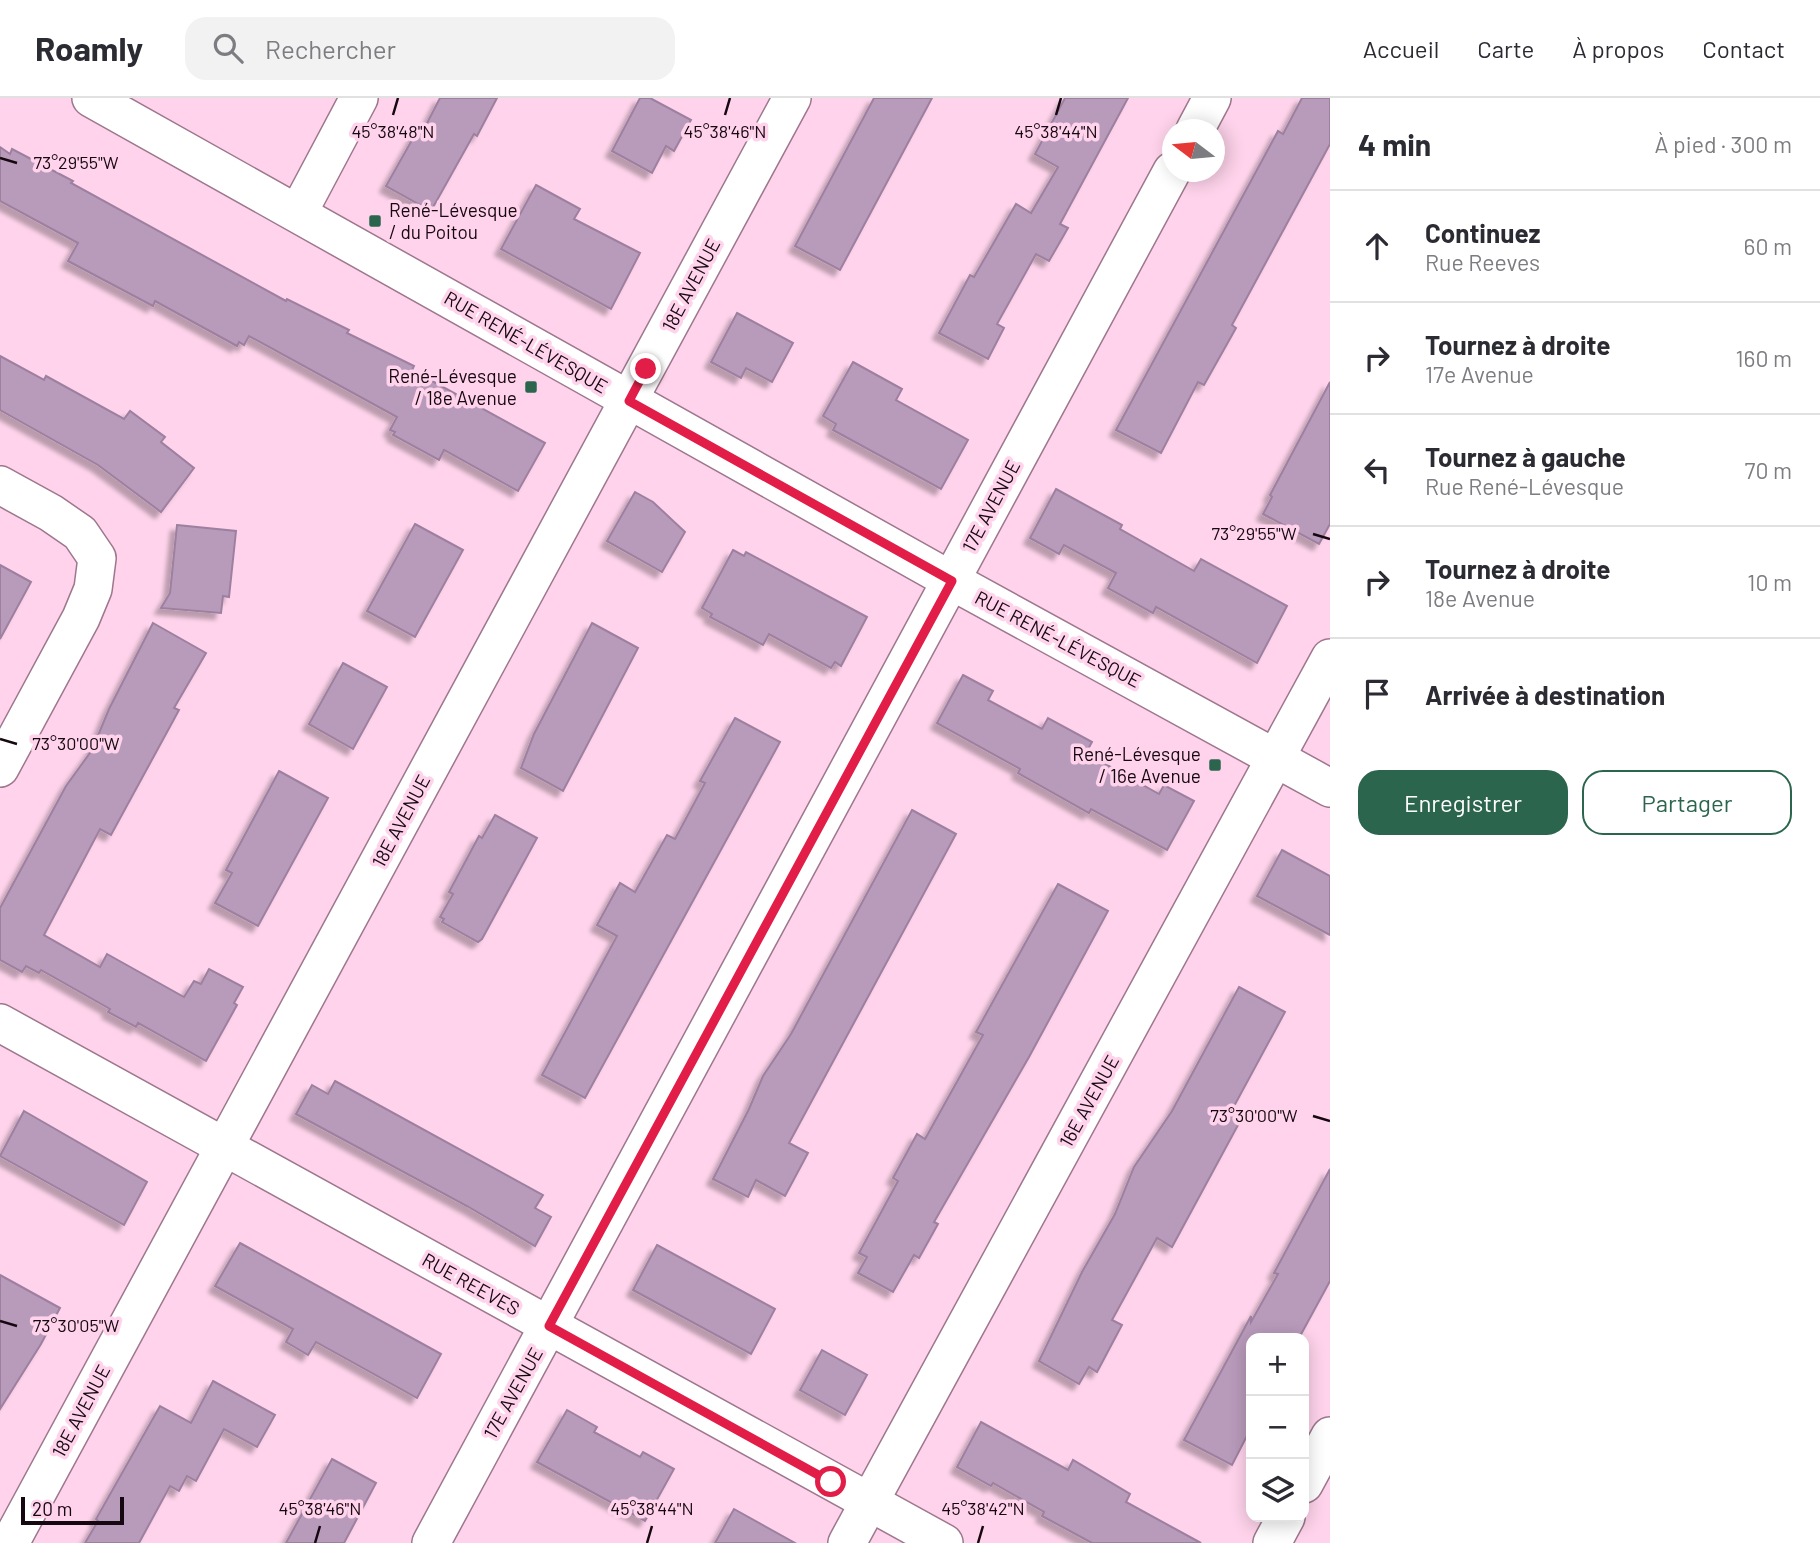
<!DOCTYPE html>
<html lang="fr">
<meta charset="utf-8">
<style>
body{margin:0;font-family:Barlow,sans-serif;background:#f2f2f3;color:#2b2b33}
.controls{position:absolute;right:21px;bottom:21px;display:grid;overflow:hidden;border-radius:14px;box-shadow:0 4px 18px #0003}
.controls button{width:63px;height:63px;display:grid;place-items:center;padding:0;border:0;border-bottom:2px solid #e1e1e2;background:#fff;color:#2b2b33;font:35px sans-serif}
.compass{position:absolute;left:1162px;top:21px;width:63px;height:63px;border-radius:50%;background:#fff;box-shadow:0 4px 18px #0003;rotate:286deg}
.scale{position:absolute;left:21px;bottom:18px;width:103px;box-sizing:border-box;padding-left:7px;border:4px solid #160810;border-top:0;font-size:19px;line-height:24px;white-space:nowrap;color:#160810;-webkit-text-stroke:5px #fed3eb;paint-order:stroke}
.stop{position:absolute;width:21px;height:21px;margin:-16px;border:5px solid #e11d48;border-radius:50%;background:#fff}
.stop.end{background:#e11d48;border-color:#fff;box-shadow:0 2px 7px #0008}
.list{margin:0;padding:0;list-style:none}
h2{display:flex;justify-content:space-between;align-items:center;height:91px;margin:0;padding:0 28px;font-size:30px}
h2 small{font-size:23px;font-weight:400;color:#7c7c81}
.list li{display:grid;grid-template-columns:46px 1fr auto;gap:21px;align-items:center;box-sizing:border-box;height:112px;padding:0 28px;border-top:2px solid #e1e1e2}
.list b{display:block;font-size:26px;white-space:nowrap}
.list p{margin:0;font-size:23px;white-space:nowrap;color:#7c7c81}
.list em{font-size:23px;font-style:normal;color:#7c7c81}
.actions{display:flex;gap:14px;padding:21px 28px}
.actions a{flex:1;padding:16px 0;border:2px solid #2c654d;border-radius:21px;text-align:center;font-size:24px;color:#2c654d}
.actions .main{background:#2c654d;color:#fff}
.icon{flex:none;width:38px;height:38px;fill:none;stroke:currentColor;stroke-width:2;stroke-linecap:round;stroke-linejoin:round}
.map{position:relative;flex:none;width:1330px;height:1445px;overflow:hidden}
header{display:flex;align-items:center;gap:42px;box-sizing:border-box;height:98px;padding:0 35px;background:#fff;border-bottom:2px solid #e1e1e2}
header strong{font-size:33px}
nav{display:flex;gap:38px;margin-inline-start:auto;font-size:24px}
.search{width:490px;height:63px;background:#f2f2f3;display:flex;align-items:center;gap:18px;box-sizing:border-box;padding:0 24px;border-radius:21px;color:#7c7c81;font-size:26px}
main{display:flex}
aside{flex:1;background:#fff}
.map>svg:first-child{display:block}
</style>
<header>
<strong>Roamly</strong>
<div class="search"><svg class="icon" aria-label="search" viewBox="0 0 24 24"><circle cx="10" cy="10" r="6"/><path d="M15 15l6 6"/></svg>Rechercher</div>
<nav><a>Accueil</a><a>Carte</a><a>À propos</a><a>Contact</a></nav>
</header>
<main>
<div class="map">
<svg width="1330" height="1445" viewBox="0 0 1330 1445">
<defs>
<filter id="shadow"><feDropShadow dx="-6" dy="6" stdDeviation="2" flood-color="#0004"/></filter>
</defs>
<rect width="100%" height="100%" fill="#fed3eb"/>
<g fill="#b89aba" stroke="#9d809f" stroke-width="2" filter="url(#shadow)">
<path d="M440 0H497L477 38 474 36 431 113 386 88 421 26 425 29Z"/>
<path d="M640 0H650L691 22 674 53 666 48 652 75 612 53Z"/>
<path d="M874 0H932L840 172 795 148Z"/>
<path d="M1065 0H1128L1060 126 1068 130 1049 163 1036 156 997 226 1004 230 988 261 939 235 970 177 974 179 1016 106 1031 115 1058 69 1035 56Z"/>
<path d="M1302 0H1330V46L1232 227 1236 230 1204 287 1198 284 1161 355 1116 332 1278 33 1283 36Z"/>
<path d="M0 49 10 56 12 51 73 83 71 85 286 203 287 201 349 232 347 235 414 268 412 272 545 345 518 393 444 352 439 362 393 337 395 334 390 332 397 319 249 238 244 247 239 244 237 248 155 203 153 208 68 163 78 145 0 103Z"/>
<path d="M536 87 580 111 574 121 640 155 611 211 501 151Z"/>
<path d="M737 215 793 245 772 284 746 270 741 280 711 264Z"/>
<path d="M0 258 44 282 46 278 124 321 130 313 165 339 161 344 194 370 161 414 98 367 0 312Z"/>
<path d="M853 264 902 291 896 302 968 342 941 391 833 332 836 326 823 318Z"/>
<path d="M1330 284V426L1319 446 1263 416 1272 399 1270 397Z"/>
<path d="M1056 391 1122 427 1120 431 1194 473 1201 461 1287 508 1257 565 1156 509 1153 515 1108 490 1116 475 1064 447 1059 456 1030 440Z"/>
<path d="M635 394 653 404 685 434 662 474 607 443Z"/>
<path d="M415 426 463 452 415 539 367 513Z"/>
<path d="M177 427 236 433 229 499 223 498 221 515 161 510 170 495Z"/>
<path d="M733 452 744 458 746 454 867 519 841 568 835 564 831 570 769 536 763 547 710 519 712 516 702 510Z"/>
<path d="M0 467 31 484 0 541Z"/>
<path d="M153 525 206 555 174 610 179 612 111 737 100 731 44 837 100 869 107 856 184 899 194 883 201 886 209 871 243 889 234 905 237 907 206 963 138 925 136 929 108 914 110 911 41 872 39 875 26 868 22 874 0 862V810L66 688 92 652 109 611Z"/>
<path d="M592 525 638 550 563 693 521 670 534 636Z"/>
<path d="M343 565 387 589 353 651 309 626Z"/>
<path d="M963 577 993 593 988 602 1042 631 1048 620 1092 644 1086 655 1159 696 1164 687 1194 703 1167 752 1091 711 1089 715 1018 675 1020 671 937 625Z"/>
<path d="M735 620 780 644 585 1000 542 977 617 838 597 827 620 785 635 794 667 737 675 741 705 685 700 683Z"/>
<path d="M279 673 328 700 258 828 215 805 232 775 226 772Z"/>
<path d="M912 712 956 736 789 1045 808 1055 785 1098 756 1082 748 1099 713 1081 749 1011 763 978 791 936Z"/>
<path d="M495 717 537 740 482 841 478 844 442 824 444 821 440 819 453 796 449 794 479 738 482 740Z"/>
<path d="M1282 752 1330 778V837L1257 798Z"/>
<path d="M1058 786 1108 813 1029 959 934 1124 938 1126 919 1160 914 1157 893 1194 858 1175 867 1159 859 1155 898 1083 893 1080 917 1036 925 1041 983 937 976 934Z"/>
<path d="M1239 889 1285 914 1233 1010 1244 1016 1172 1149 1157 1140 1112 1222 1122 1227 1097 1274 1089 1269 1079 1286 1039 1263 1082 1174 1115 1116 1134 1069 1172 1013Z"/>
<path d="M335 983 543 1097 535 1110 551 1119 535 1148 467 1108 296 1016 312 987 328 996Z"/>
<path d="M24 1013 147 1084 124 1127 0 1058Z"/>
<path d="M1330 1071V1183L1299 1240H1251V1330L1232 1367 1184 1342 1251 1218V1224L1278 1176 1274 1175Z"/>
<path d="M240 1145 441 1256 417 1300 316 1244 308 1257 286 1244 293 1231 215 1188Z"/>
<path d="M657 1147 775 1211 751 1256 633 1192Z"/>
<path d="M0 1177 60 1210 41 1246 0 1311Z"/>
<path d="M822 1252 867 1277 845 1317 800 1292Z"/>
<path d="M213 1283 275 1317 257 1349 224 1331 196 1383 187 1378 179 1393 170 1388 139 1445H85L98 1423 96 1421 160 1308 191 1325Z"/>
<path d="M567 1312 597 1329 594 1334 640 1359 643 1354 674 1371 645 1423 537 1364Z"/>
<path d="M981 1324 1068 1372 1073 1362 1130 1396 1126 1404 1201 1445H1092L1042 1418 1044 1414 993 1385 991 1388 957 1369Z"/>
<path d="M332 1361 376 1385 344 1445H286Z"/>
<path d="M734 1411 795 1445H715Z"/>
</g>
<g fill="none" stroke-linecap="round" stroke-linejoin="round">
<g stroke="#9d778d" stroke-width="40">
<g id="street">
<path d="M91 0 952 483 1330 690"/>
<path d="M1195 32 1212 0"/>
<path d="M298 115 359 0"/>
<path d="M0 387 51 415 80 435 97 460 93 491 81 520 0 670"/>
<path d="M0 925 944 1445"/>
<path d="M1304 1386 1330 1338"/>
<path d="M10 1445 792 0"/>
<path d="M431 1445 1172 73"/>
<path d="M847 1445 1330 560"/>
<path d="M1272 1445 1286 1419"/>
</g>
</g>
<use href="#street" stroke="#fff" stroke-width="37"/>
</g>
<g fill="none" stroke-linecap="round" stroke-linejoin="round">
<path stroke="#e11d48" stroke-width="9" d="M646 271 629 303 952 483 549 1228 831 1384"/>
</g>
<path fill="none" stroke="#160810" stroke-width="2.5" d="M393 17 398 0M725 17 730 0M1056 17 1061 0M0 60 17 65M1313 436 1330 441M0 641 17 646M1313 1018 1330 1023M0 1223 17 1228M315 1445 320 1428M647 1445 652 1428M978 1445 983 1428"/>
<g fill="#2c654d" stroke="#fed3eb" stroke-width="2.5">
<rect x="368" y="116" width="14" height="14" rx="3.5"/>
<rect x="524" y="282" width="14" height="14" rx="3.5"/>
<rect x="1208" y="660" width="14" height="14" rx="3.5"/>
</g>
<g text-anchor="middle" stroke-width="7" stroke-linejoin="round" paint-order="stroke">
<g font-size="19" fill="#160810" stroke="#fed3eb" text-anchor="end">
<text x="389" y="119" text-anchor="start">René-Lévesque<tspan x="389" dy="22">/ du Poitou</tspan></text>
<text x="517" y="285">René-Lévesque<tspan x="517" dy="22">/ 18e Avenue</tspan></text>
<text x="1201" y="663">René-Lévesque<tspan x="1201" dy="22">/ 16e Avenue</tspan></text>
</g>
<g font-size="19" fill="#160810" stroke="#fed3eb">
<text transform="translate(691 187) rotate(-62)" y="7">18E AVENUE</text>
<text transform="translate(526 244) rotate(30)" y="7">RUE RENÉ-LÉVESQUE</text>
<text transform="translate(991 408) rotate(-62)" y="7">17E AVENUE</text>
<text transform="translate(1058 541) rotate(28)" y="7">RUE RENÉ-LÉVESQUE</text>
<text transform="translate(401 723) rotate(-62)" y="7">18E AVENUE</text>
<text transform="translate(1089 1003) rotate(-61)" y="7">16E AVENUE</text>
<text transform="translate(471 1186) rotate(29)" y="7">RUE REEVES</text>
<text transform="translate(513 1295) rotate(-61)" y="7">17E AVENUE</text>
<text transform="translate(81 1313) rotate(-62)" y="7">18E AVENUE</text>
</g>
</g>
<g font-size="18" text-anchor="middle" fill="#160810" stroke="#fed3eb" stroke-width="7" stroke-linejoin="round" paint-order="stroke">
<text x="393" y="40">45°38'48"N</text>
<text x="725" y="40">45°38'46"N</text>
<text x="1056" y="40">45°38'44"N</text>
<text x="76" y="71">73°29'55"W</text>
<text x="1254" y="442">73°29'55"W</text>
<text x="76" y="652">73°30'00"W</text>
<text x="1254" y="1024">73°30'00"W</text>
<text x="76" y="1234">73°30'05"W</text>
<text x="320" y="1417">45°38'46"N</text>
<text x="652" y="1417">45°38'44"N</text>
<text x="983" y="1417">45°38'42"N</text>
</g>
</svg>
<div class="controls">
<button>+</button>
<button>−</button>
<button><svg class="icon" aria-label="layers" viewBox="0 0 24 24"><path d="M12 4l9 5-9 5-9-5zM3 14l9 5 9-5"/></svg></button>
</div>
<svg class="compass" viewBox="-18 -18 36 36"><path d="M0-13l5 13h-10z" fill="#e53935"/><path d="M0 13l5-13h-10z" fill="#7c7c81"/></svg>
<div class="scale">20 m</div>
<div class="stop" style="left:831px;top:1384px"></div>
<div class="stop end" style="left:646px;top:271px"></div>
</div>
<aside>
<h2>4 min<small>À pied · 300 m</small></h2>
<ul class="list">
<li><svg class="icon" aria-label="ahead" viewBox="0 0 24 24"><path d="M12 20V5M6 11l6-6 6 6"/></svg><div><b>Continuez</b><p>Rue Reeves</p></div><em>60 m</em></li>
<li><svg class="icon" aria-label="right" viewBox="0 0 24 24"><path d="M7 20v-9h11M14 6l5 5-5 5"/></svg><div><b>Tournez à droite</b><p>17e Avenue</p></div><em>160 m</em></li>
<li><svg class="icon" aria-label="left" viewBox="0 0 24 24"><path d="M17 20v-9H6M10 6l-5 5 5 5"/></svg><div><b>Tournez à gauche</b><p>Rue René-Lévesque</p></div><em>70 m</em></li>
<li><svg class="icon" aria-label="right" viewBox="0 0 24 24"><path d="M7 20v-9h11M14 6l5 5-5 5"/></svg><div><b>Tournez à droite</b><p>18e Avenue</p></div><em>10 m</em></li>
<li><svg class="icon" aria-label="arrive" viewBox="0 0 24 24"><path d="M6 21V4h12l-3 4 3 4H6"/></svg><div><b>Arrivée à destination</b></div></li>
</ul>
<div class="actions"><a class="main">Enregistrer</a><a>Partager</a></div>
</aside>
</main>
